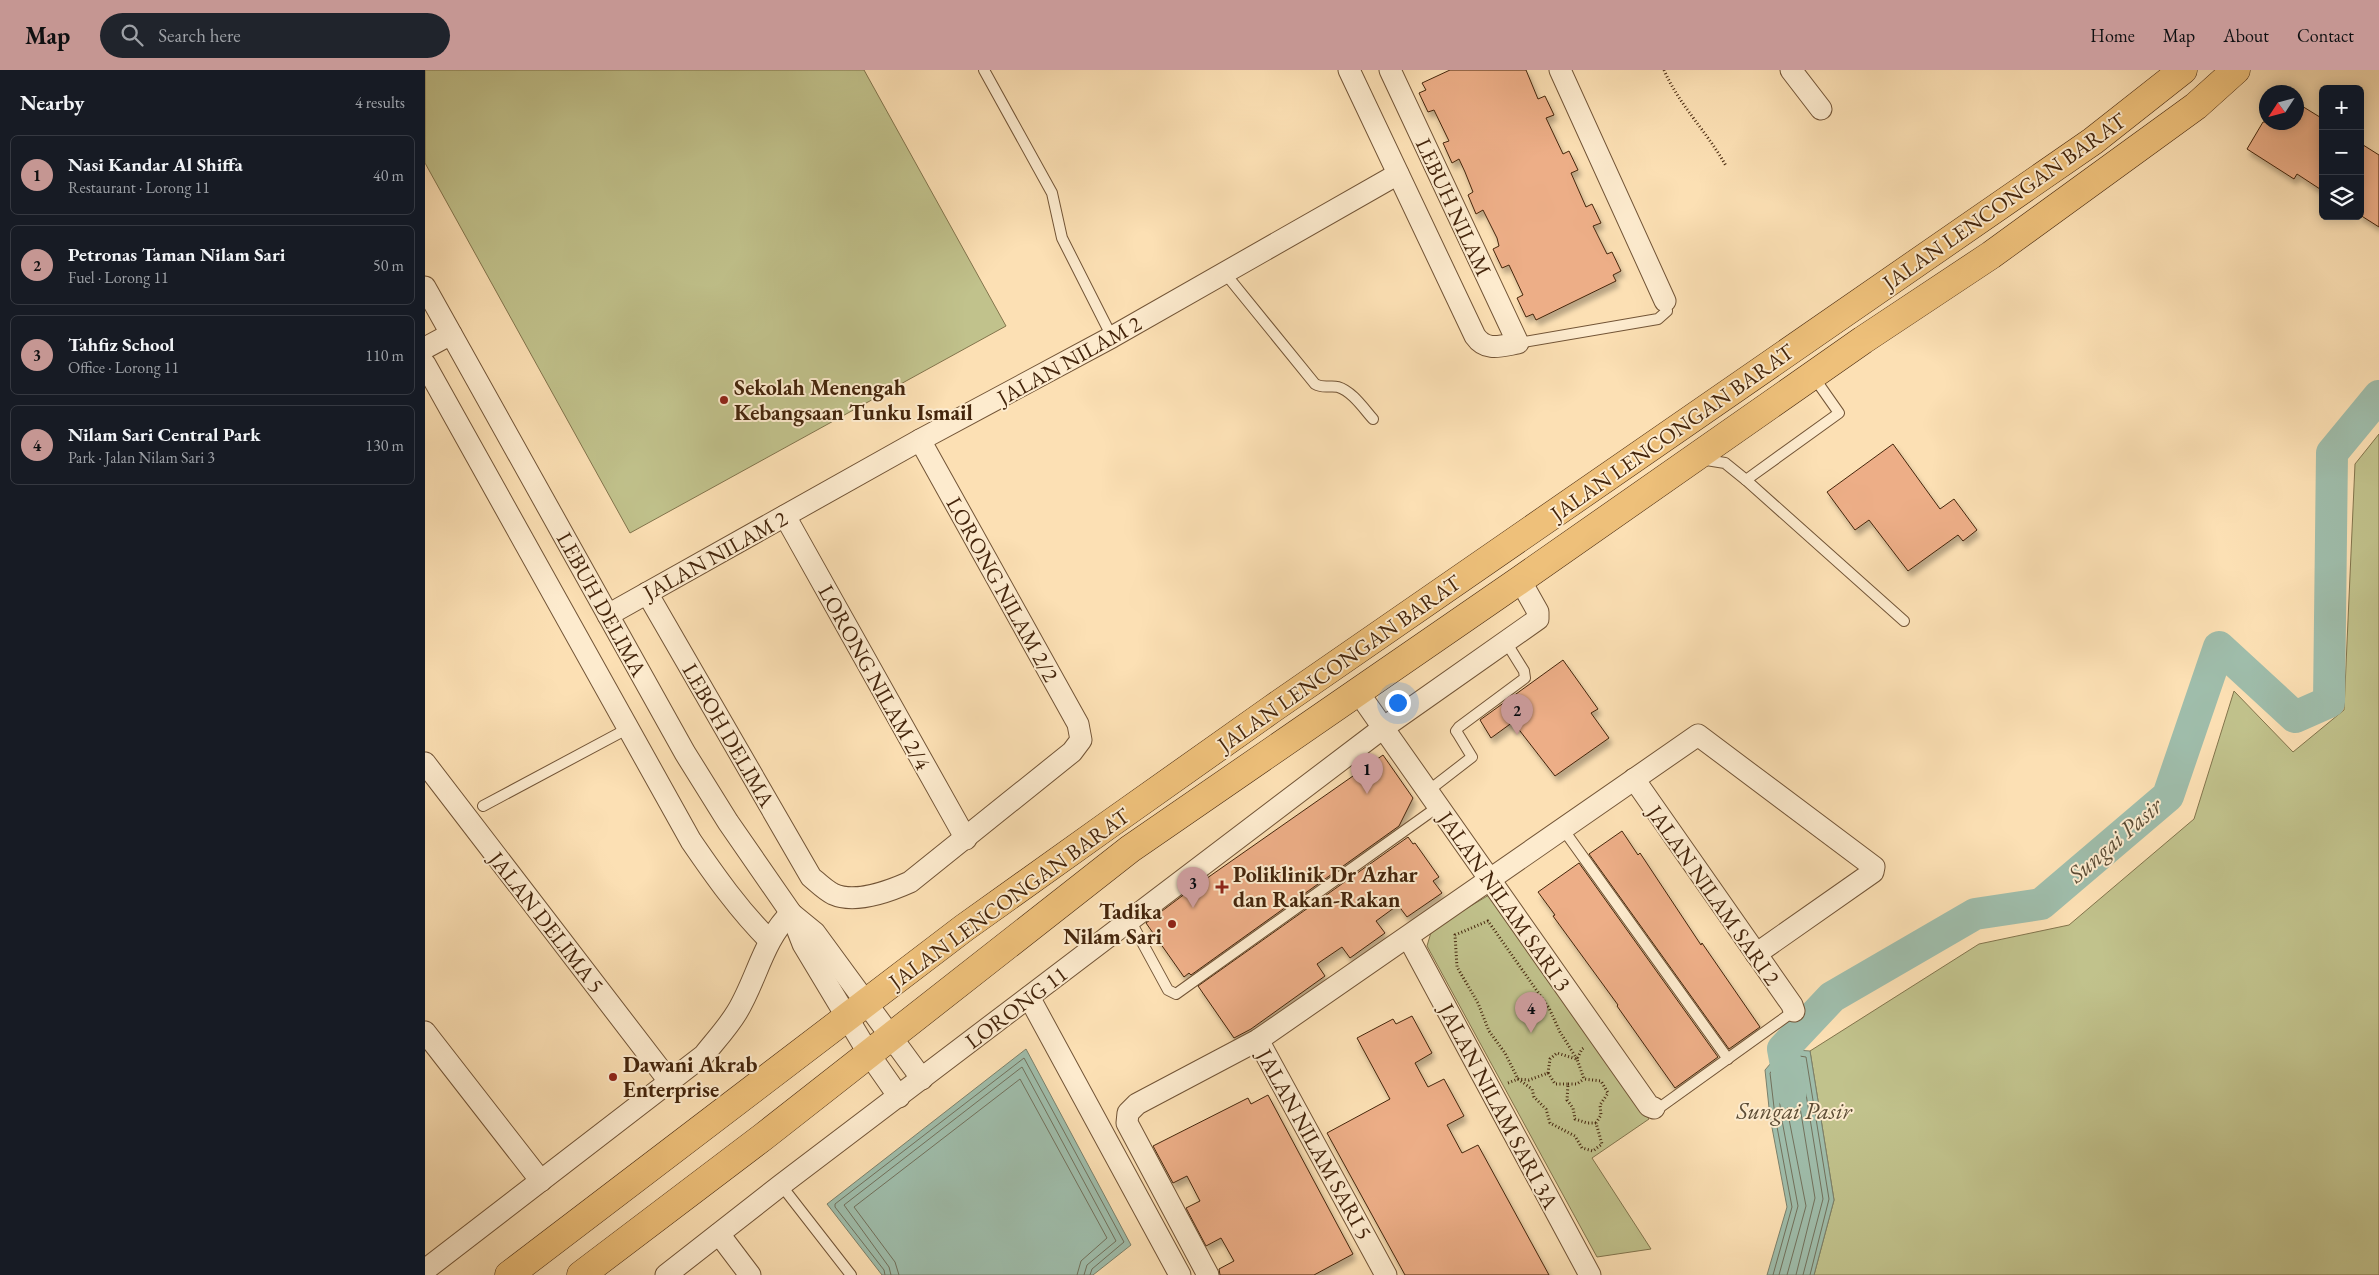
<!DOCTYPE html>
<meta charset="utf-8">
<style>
body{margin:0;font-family:"EB Garamond",serif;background:#20242c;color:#f1f3f6}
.controls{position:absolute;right:15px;top:15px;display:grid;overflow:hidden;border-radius:8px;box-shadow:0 2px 12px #0003}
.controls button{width:45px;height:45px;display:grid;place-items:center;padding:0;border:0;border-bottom:1px solid #363941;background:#171b24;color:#f1f3f6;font:25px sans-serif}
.compass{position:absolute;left:1834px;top:15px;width:45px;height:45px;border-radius:50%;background:#171b24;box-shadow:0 2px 12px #0003;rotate:234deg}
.you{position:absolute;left:972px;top:632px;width:18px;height:18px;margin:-12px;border:4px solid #fff;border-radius:50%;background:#1a73e8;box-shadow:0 0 0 8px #1a73e833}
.badge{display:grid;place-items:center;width:32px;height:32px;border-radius:50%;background:#c59692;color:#111;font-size:16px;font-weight:700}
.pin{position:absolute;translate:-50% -41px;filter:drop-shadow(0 1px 2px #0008)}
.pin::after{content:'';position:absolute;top:26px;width:18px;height:15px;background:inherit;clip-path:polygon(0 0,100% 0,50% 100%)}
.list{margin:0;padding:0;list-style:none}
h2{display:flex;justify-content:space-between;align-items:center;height:65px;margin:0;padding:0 20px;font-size:21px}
h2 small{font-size:16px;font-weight:400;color:#9ea1a6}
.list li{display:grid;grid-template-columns:32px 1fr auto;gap:15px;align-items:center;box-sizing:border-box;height:80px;margin:0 10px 10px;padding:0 10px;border:1px solid #363941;border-radius:8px}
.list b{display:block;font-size:19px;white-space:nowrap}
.list p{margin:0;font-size:16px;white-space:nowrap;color:#9ea1a6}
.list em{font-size:16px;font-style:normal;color:#9ea1a6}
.icon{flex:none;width:28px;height:28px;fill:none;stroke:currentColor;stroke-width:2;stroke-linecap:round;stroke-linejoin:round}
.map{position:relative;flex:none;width:1954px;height:1205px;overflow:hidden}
header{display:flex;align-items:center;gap:30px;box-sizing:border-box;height:70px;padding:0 25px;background:#c59692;color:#111}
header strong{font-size:24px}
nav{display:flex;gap:28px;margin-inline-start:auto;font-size:18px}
.search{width:350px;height:45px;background:#20242c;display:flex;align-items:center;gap:12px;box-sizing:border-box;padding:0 18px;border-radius:28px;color:#9ea1a6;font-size:19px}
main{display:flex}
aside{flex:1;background:#171b24}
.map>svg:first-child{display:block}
</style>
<header>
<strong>Map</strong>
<div class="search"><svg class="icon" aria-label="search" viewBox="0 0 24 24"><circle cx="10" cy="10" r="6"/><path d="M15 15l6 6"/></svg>Search here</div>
<nav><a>Home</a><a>Map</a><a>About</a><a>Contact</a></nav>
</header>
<main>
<aside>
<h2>Nearby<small>4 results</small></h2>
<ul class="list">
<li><span class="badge">1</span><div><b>Nasi Kandar Al Shiffa</b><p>Restaurant · Lorong 11</p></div><em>40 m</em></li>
<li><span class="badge">2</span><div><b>Petronas Taman Nilam Sari</b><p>Fuel · Lorong 11</p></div><em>50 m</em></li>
<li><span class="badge">3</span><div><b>Tahfiz School</b><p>Office · Lorong 11</p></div><em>110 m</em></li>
<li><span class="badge">4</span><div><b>Nilam Sari Central Park</b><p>Park · Jalan Nilam Sari 3</p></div><em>130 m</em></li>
</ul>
</aside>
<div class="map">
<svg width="1954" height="1205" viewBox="0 0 1954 1205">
<defs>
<filter id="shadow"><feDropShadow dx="3" dy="5.5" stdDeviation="2.5" flood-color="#0004"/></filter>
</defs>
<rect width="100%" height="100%" fill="#fce0b4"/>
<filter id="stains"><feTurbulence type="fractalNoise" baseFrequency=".004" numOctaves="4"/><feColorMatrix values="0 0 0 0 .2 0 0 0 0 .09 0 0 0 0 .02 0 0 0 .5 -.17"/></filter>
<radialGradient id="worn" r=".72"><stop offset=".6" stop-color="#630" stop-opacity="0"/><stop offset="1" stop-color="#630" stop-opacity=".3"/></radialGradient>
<g fill="#c1c28c" stroke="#82744c">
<path d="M0 0H439L581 256 205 463 0 93Z"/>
<path d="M1954 364V1205H1389L1409 1130 1385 981 1554 874 1644 855 1769 749 1809 621 1868 682 1919 640 1930 394Z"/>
<path d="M1064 825 1224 1049 1167 1088 1226 1179 1172 1187 1002 876 1007 859Z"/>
</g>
<g fill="#9fbdab" stroke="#7b806b">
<path d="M601 979 706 1175 668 1205H457L402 1134Z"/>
<path d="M1358 979 1385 981 1409 1130 1389 1205H1342L1362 1137 1345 1047 1340 1000Z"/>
</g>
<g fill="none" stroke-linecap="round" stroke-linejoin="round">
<g stroke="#72715c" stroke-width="1">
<path d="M460 1205 459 1200 410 1137V1134L599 988 699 1172 667 1199 665 1205"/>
<path d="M466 1205 464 1197 419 1135 597 997 691 1171 662 1195 659 1205"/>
<path d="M474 1205 470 1192 429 1137 595 1009 682 1168 656 1191 652 1205"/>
<path d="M1348 1205 1367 1137 1350 1046 1345 1003 1361 984 1381 987 1404 1129 1385 1205"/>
<path d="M1354 1205 1373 1136 1356 1045 1352 1005 1364 991 1376 993 1398 1129 1378 1205"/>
<path d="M1362 1205 1381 1136 1363 1044 1360 1007 1367 999 1369 1001 1390 1128 1371 1205"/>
</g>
<path stroke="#9fbdab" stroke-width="32" d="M1366 1022 1358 979 1407 927 1550 844 1616 834 1743 726 1794 577 1870 647 1904 632 1907 383 1954 326"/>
</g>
<g fill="#edae87" stroke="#44250c" filter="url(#shadow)">
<path d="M1025 0H1101L1113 29 1120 26 1129 45 1121 48 1138 84 1144 81 1153 100 1146 103 1161 137 1167 134 1176 153 1168 156 1182 184 1187 182 1196 201 1188 205 1191 211 1111 250 1108 244 1101 247 1092 228 1098 225 1084 195 1077 198 1068 179 1074 176 1072 168 1058 140 1051 144 1043 125 1048 122 1040 102 1034 89 1027 93 1018 73 1024 71 1009 40 1003 42 994 23 1001 20 997 13Z"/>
<path d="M1872 33 1898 49V121L1872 104 1869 109 1822 79 1838 52H1872Z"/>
<path d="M1935 73 1954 85V157L1935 145Z"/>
<path d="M1468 374 1515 439 1529 429 1552 460 1538 471 1533 465 1483 501 1444 450 1430 460 1402 422Z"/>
<path d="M1138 590 1173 639 1166 643 1184 668 1130 706 1088 652 1066 668 1055 650Z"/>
<path d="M958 685 988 728 974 756 766 905 764 903 759 907 721 853 765 820Z"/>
<path d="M1197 761 1213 785 1215 783 1276 875 1277 873 1335 957 1304 979 1164 784Z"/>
<path d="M983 767 988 774 990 773 1014 807 1008 811 1017 823 982 847 973 835 951 851 960 863 925 888 917 877 892 894 900 906 826 959 809 968 773 916Z"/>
<path d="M1154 793 1293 987 1250 1018 1192 936 1193 935 1128 846 1130 845 1113 822Z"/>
<path d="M987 946 1007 983 990 993 1003 1017 1019 1009 1039 1046 1022 1055 1037 1083 1053 1075 1124 1205H980L902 1063 965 1029 932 968 968 949 971 954Z"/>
<path d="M843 1025 928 1184 889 1205H795L794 1199 809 1191 796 1168 781 1176 761 1138 775 1131 762 1106 748 1113 728 1076 823 1028 826 1034Z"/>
</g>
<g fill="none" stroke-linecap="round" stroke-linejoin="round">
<g stroke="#725436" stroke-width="12">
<g id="lane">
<path d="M559 0 627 123 637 168 687 267"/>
<path d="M799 202 890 314C898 319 905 315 913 317 927 321 939 339 948 349"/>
<path d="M1093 273 1233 249 1242 241 1240 231"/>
<path d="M1275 389 1300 393 1321 410 1414 343 1388 306"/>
<path d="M1321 410 1479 551"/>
<path d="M1003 721 1047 687 1033 664 1031 661 1034 657 1100 608 1099 601 1081 572"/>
<path d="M58 736 202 659"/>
<path d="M1138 759 1303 989"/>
<path d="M705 850 743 920 751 924 1014 736"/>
<path d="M1229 1038H1234L1369 941"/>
<path d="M356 1115 426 1205"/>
</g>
</g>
<g stroke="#725436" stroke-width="23">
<g id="street">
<path d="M924 0 1050 266C1061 282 1076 276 1093 273L965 0"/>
<path d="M1135 0 1240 231"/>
<path d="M1366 0 1396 39"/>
<path d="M0 217 260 683 303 752 366 843 378 874 444 984 474 1027"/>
<path d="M0 278 26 264"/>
<path d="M0 294 266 771C290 806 314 840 344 870"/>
<path d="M360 446 541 769"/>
<path d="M222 523 386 807C392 812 400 820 408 824 430 834 465 821 485 812L647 682 656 670 653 654 495 370"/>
<path d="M183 545 495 370 687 267 973 104"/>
<path d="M933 622 1224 1036 1229 1038"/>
<path d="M0 693 244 1011"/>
<path d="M1209 709 1367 935 1369 941"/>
<path d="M368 845 390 863 497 1009"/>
<path d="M983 867 1165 1205"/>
<path d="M604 927 755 1205"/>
<path d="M0 962 116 1111"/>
<path d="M833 970 961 1205"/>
<path d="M294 1164 325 1205"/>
<path d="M0 1200 279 985C290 971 303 957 312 942 332 909 338 870 366 843"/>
<path d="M241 1205 356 1115 958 658 1113 549V542L1095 510"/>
<path d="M783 1205 702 1053 703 1043 712 1034 833 970 1273 665 1449 797 1448 802 1331 884"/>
</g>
</g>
<g stroke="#44250c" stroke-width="29">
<g id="highway">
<path d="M84 1205 539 858 686 753 847 639 1668 71 1758 0"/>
<path d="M156 1205 338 1067 705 779 1095 510 1438 270 1566 185 1771 36 1811 0"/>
</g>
</g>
<g stroke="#44250c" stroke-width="3" stroke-dasharray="1 2.5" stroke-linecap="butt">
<path d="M1239 0C1254 35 1283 63 1301 96"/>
<path d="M1152 989 1135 962 1124 938 1063 851 1030 865 1032 897 1053 933 1064 961 1080 983 1093 1009 1107 1019 1109 1027 1121 1039 1125 1053 1150 1066 1157 1078 1168 1081 1177 1074 1171 1053 1176 1045 1175 1035 1183 1023 1176 1011 1159 1009 1152 989 1157 979 1160 977"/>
<path d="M1123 1003 1130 1014H1143L1142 1030 1148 1038 1150 1049 1162 1053H1171"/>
<path d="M1083 1013 1093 1009 1104 1010 1123 1003 1125 989 1132 983 1151 989"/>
<path d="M1143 1014H1152L1159 1009"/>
</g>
<use href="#lane" stroke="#fdebce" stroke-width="10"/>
<use href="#street" stroke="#fdebce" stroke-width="21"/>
<use href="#highway" stroke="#eec07a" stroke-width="28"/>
</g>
<g fill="#8f2418" stroke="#fdebce" stroke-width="2">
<circle cx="299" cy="330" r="5"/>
<path d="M794.5 809.5h5v5h5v5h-5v5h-5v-5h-5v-5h5z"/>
<circle cx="747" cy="854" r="5"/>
<circle cx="188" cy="1007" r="5"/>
</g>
<g text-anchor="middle" stroke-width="4" stroke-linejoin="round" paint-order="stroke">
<g font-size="22" fill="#44250c" stroke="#fdebce">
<text transform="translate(1579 131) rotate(-35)" y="8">JALAN LENCONGAN BARAT</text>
<text transform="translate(1029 137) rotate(65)" y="8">LEBUH NILAM</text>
<text transform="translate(644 290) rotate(-29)" y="8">JALAN NILAM 2</text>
<text transform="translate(1247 362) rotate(-35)" y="8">JALAN LENCONGAN BARAT</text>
<text transform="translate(290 485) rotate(-29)" y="8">JALAN NILAM 2</text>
<text transform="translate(578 519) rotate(61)" y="8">LORONG NILAM 2/2</text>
<text transform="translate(177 534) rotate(61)" y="8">LEBUH DELIMA</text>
<text transform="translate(914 593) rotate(-35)" y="8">JALAN LENCONGAN BARAT</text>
<text transform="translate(450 607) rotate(61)" y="8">LORONG NILAM 2/4</text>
<text transform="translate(304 665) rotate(60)" y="8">LEBOH DELIMA</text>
<text transform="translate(1289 825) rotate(55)" y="8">JALAN NILAM SARI 2</text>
<text transform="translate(584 828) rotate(-36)" y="8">JALAN LENCONGAN BARAT</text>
<text transform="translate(1080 831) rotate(55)" y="8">JALAN NILAM SARI 3</text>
<text transform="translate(122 852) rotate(52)" y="8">JALAN DELIMA 5</text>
<text transform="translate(591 937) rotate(-37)" y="8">LORONG 11</text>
<text transform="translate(1074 1036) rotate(62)" y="8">JALAN NILAM SARI 3A</text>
<text transform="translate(890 1074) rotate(61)" y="8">JALAN NILAM SARI 5</text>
</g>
<g font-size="22" font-weight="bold" fill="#44250c" stroke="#fdebce" text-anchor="start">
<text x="309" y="325">Sekolah Menengah<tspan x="309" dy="25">Kebangsaan Tunku Ismail</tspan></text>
<text x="808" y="812">Poliklinik Dr Azhar<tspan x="808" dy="25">dan Rakan-Rakan</tspan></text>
<text x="737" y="849" text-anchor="end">Tadika<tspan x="737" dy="25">Nilam Sari</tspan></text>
<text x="198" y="1002">Dawani Akrab<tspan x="198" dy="25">Enterprise</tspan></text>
</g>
<g font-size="24" font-style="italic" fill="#5b4b34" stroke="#fdebce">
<text transform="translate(1690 770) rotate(-41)" y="8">Sungai Pasir</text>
<text x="1369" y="1049">Sungai Pasir</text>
</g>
</g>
<rect width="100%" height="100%" filter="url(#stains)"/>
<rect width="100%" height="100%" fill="url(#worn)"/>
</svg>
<div class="controls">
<button>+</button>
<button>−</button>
<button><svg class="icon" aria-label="layers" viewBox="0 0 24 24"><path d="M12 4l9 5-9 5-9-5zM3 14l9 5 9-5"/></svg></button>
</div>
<svg class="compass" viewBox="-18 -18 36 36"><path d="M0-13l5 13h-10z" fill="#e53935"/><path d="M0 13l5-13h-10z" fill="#9ea1a6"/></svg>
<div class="you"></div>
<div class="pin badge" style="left:942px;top:724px">1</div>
<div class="pin badge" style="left:1092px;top:665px">2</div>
<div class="pin badge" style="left:768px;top:838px">3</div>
<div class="pin badge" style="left:1106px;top:963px">4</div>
</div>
</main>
